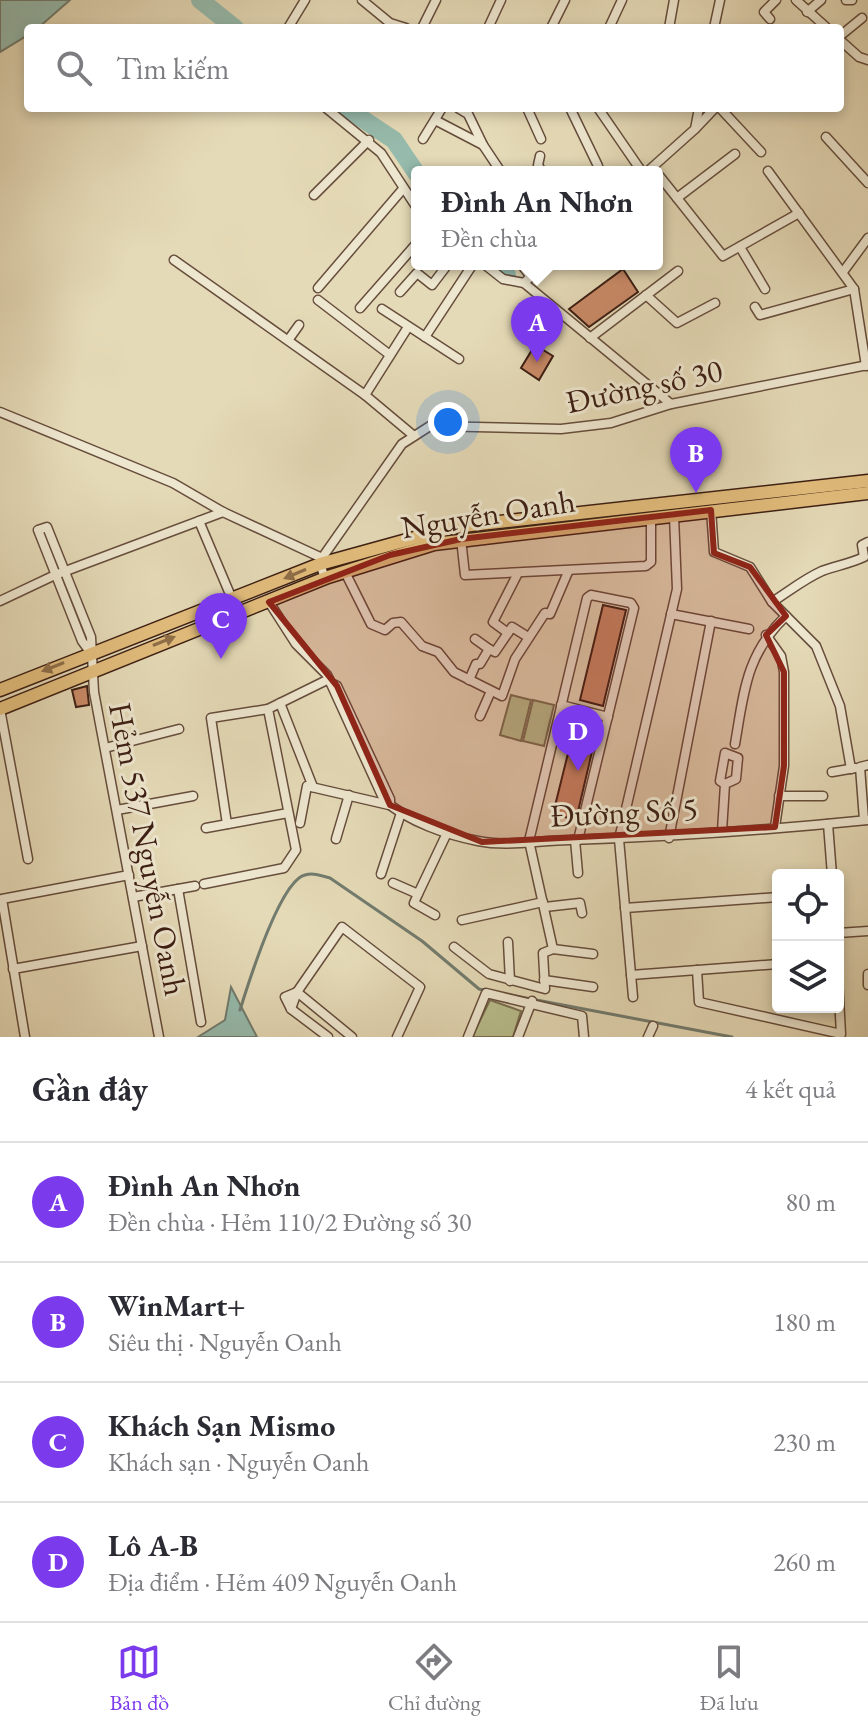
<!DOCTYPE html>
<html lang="vi">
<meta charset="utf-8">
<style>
body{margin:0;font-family:"EB Garamond",serif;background:#f2f2f3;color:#2b2b33}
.controls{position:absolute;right:24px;bottom:24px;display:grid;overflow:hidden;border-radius:8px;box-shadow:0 4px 12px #0003}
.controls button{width:72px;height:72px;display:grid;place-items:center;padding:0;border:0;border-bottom:2px solid #e1e1e2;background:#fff;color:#2b2b33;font:40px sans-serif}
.you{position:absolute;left:448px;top:422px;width:28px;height:28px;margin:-20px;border:6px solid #fff;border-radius:50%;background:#1a73e8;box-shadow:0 0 0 12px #1a73e833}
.badge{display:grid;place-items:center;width:52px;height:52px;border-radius:50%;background:#7c3aed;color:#fff;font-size:26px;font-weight:700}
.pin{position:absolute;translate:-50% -66px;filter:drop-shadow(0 2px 4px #0008)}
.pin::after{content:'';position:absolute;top:42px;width:28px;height:24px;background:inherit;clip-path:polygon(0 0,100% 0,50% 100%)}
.popup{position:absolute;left:411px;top:166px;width:252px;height:104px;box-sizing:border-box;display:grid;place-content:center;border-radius:8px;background:#fff;filter:drop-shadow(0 2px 6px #0005);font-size:26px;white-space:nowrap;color:#7c7c81}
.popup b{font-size:30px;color:#2b2b33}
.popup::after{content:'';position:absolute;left:50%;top:100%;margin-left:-16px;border:16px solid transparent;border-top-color:#fff}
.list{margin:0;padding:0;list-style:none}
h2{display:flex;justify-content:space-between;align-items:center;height:104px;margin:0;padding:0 32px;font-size:34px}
h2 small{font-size:26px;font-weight:400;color:#7c7c81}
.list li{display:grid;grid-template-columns:52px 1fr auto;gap:24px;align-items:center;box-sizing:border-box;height:120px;padding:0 32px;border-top:2px solid #e1e1e2}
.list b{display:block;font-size:30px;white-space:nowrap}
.list p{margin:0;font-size:26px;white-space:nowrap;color:#7c7c81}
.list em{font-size:26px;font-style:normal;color:#7c7c81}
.icon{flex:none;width:44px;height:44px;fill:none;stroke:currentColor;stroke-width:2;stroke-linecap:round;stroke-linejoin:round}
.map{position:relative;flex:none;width:868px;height:1037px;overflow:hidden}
.search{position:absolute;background:#fff;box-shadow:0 4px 12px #0003;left:24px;right:24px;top:24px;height:88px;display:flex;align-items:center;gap:20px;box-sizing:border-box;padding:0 28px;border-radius:8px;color:#7c7c81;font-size:30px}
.sheet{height:584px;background:#fff}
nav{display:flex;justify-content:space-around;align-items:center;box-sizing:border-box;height:112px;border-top:2px solid #e1e1e2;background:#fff;font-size:22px;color:#7c7c81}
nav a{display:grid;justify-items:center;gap:4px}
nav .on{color:#7c3aed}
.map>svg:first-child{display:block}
</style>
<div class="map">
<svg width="868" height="1037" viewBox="0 0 868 1037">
<rect width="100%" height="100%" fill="#e5dab7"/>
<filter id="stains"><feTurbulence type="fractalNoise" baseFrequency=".0025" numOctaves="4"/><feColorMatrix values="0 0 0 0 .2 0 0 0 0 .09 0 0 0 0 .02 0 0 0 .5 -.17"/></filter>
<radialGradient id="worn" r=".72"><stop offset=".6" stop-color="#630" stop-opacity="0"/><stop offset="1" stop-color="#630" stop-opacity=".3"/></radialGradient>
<g fill="#b8be8c" stroke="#7a6e50" stroke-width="2">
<path d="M511 695 531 700 521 741 500 735Z"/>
<path d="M533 700 554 705 544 746 523 741Z"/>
<path d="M490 1000 521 1011 513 1037H472Z"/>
</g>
<g fill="#96bbad" stroke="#727c6f" stroke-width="2">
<path d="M0 0H70L38 28H28V35L0 52Z"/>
<path d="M231 987 257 1037H198L225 1020Z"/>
</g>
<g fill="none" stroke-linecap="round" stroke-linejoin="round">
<g stroke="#727c6f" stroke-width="3">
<path d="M510 995 732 1037"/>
<path d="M240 1010C249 981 276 896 299 878 309 871 320 875 330 878L422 941 479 989 487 991"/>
</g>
<g stroke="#96bbad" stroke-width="18">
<path d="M200 0 235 28"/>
<path d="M346 108 394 140 417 174"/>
<path d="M495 264 507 275"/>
</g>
</g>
<g fill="#ca8a67" stroke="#3c1e13" stroke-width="2">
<path d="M623 269 638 292 589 327 569 309Z"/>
<path d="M535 345 553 356 539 380 521 368Z"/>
<path d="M603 605 626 610 603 706 580 700Z"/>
<path d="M87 686 89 705 76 707 72 690Z"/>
<path d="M576 721 598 726 576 820 553 814Z"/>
</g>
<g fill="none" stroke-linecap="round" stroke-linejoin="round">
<g stroke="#664d3c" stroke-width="11">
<g id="street">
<path d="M362 0 390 23 406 28"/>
<path d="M796 0 827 28"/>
<path d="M846 0H852"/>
<path d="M807 12 821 0"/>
<path d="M770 19 764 12 776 0"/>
<path d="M288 28 305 0"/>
<path d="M422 28 436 0"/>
<path d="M488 28 501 0"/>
<path d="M551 28 565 0"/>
<path d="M609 28 622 0"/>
<path d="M669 28 674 0"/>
<path d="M714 28 720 0"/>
<path d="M840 36 862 18"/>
<path d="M840 40 859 57 868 60"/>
<path d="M326 108 381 153 417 208"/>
<path d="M458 108 468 114 483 145"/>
<path d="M527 108 541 139"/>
<path d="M570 108 598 166"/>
<path d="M598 108 642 172"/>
<path d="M720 108 761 152"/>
<path d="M435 120 483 145 501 172"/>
<path d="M695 129 715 108"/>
<path d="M826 137 868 183"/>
<path d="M423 139 442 108"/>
<path d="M540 156 538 165 542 172"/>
<path d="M768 171 854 289 866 366"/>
<path d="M647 172 695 129 699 108"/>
<path d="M657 173 677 198 735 154"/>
<path d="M314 195 369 140"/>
<path d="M677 198 723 256 799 213"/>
<path d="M740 247 765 289"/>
<path d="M174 260 365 395 414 436"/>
<path d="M484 264 503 279 524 283 671 404"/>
<path d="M521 264 531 277"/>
<path d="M843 272 868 238"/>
<path d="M524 283 544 264"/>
<path d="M318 288 402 190"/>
<path d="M400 292 417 273 432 285 448 264"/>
<path d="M646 295 677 323 715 303"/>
<path d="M318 300 390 355"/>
<path d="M755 307 760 315 854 289"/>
<path d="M360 308 417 243"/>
<path d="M382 309 459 359"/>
<path d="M425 337 473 264"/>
<path d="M590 338 678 271"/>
<path d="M289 339 299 325"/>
<path d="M365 395 408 327"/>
<path d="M0 412 173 483 223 512 322 558"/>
<path d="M711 510 714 552 750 567 772 602 816 646 840 706 851 769"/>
<path d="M199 521 232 599"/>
<path d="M461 539 465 575 646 566 651 562V519"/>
<path d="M345 572 371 624 385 630 393 623 401 622 422 646 438 652 454 672 502 696 515 659 545 613 550 614 568 572"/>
<path d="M325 578 320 564 322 558 402 444 430 426 561 429 611 423 671 404 868 365"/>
<path d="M0 601 55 575 223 512"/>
<path d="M269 602 296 644 327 675 384 800C409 822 447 835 478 841 507 847 541 840 570 840 669 837 769 830 868 820"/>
<path d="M772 602C788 592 804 579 822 571 835 566 849 564 864 557L862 545 868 542"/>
<path d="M671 614 749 629"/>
<path d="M508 633 493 622 518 573"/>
<path d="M766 635 781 656 784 672V766L775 827"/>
<path d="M475 639 489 649"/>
<path d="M90 652 82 641 38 530 47 527 91 637 94 692 159 1037"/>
<path d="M469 680 476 664H480L489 649 495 652 512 627 528 637"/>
<path d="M331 683 337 686 390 799V805"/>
<path d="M280 703 313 787"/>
<path d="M561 705 608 717"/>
<path d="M0 709 28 859"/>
<path d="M480 716 491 691"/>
<path d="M735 744C744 692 746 654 786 616"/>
<path d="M105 748 179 729"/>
<path d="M832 772 855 768"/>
<path d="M779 796H823"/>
<path d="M117 810 193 796"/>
<path d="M864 820 860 767 868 765"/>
<path d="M300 823 307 786 389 805"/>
<path d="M227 824 211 718 268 709"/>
<path d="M828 824 832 875"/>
<path d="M206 828 288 813"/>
<path d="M722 831 725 784 720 781 725 753 738 758 736 779 725 784"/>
<path d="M669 838 711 621"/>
<path d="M336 839 349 795"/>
<path d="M575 840 578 873"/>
<path d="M381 874 401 813"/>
<path d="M393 883 418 894 414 903 435 915"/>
<path d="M204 884 284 868 296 850 268 709 329 679"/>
<path d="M178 889 201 1022"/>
<path d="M418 894 447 833"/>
<path d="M133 897 195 886"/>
<path d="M545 907 580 903 582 913"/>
<path d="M625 908 778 897"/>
<path d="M462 920 543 902"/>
<path d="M838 933 868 931"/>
<path d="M508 942 510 981"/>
<path d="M454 947 489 974 545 989 543 953 553 949 529 841 587 598 591 595 631 603 634 608 578 840"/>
<path d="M553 949 593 954"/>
<path d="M13 969 142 946"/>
<path d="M697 970 699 1002 841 1034 838 979"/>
<path d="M868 974V985"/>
<path d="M631 975 778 964"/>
<path d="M544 980 593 987"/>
<path d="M633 997 619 839 677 589 674 516"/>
<path d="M291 1009 297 992 342 927 420 987 397 1037"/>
<path d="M25 1037 2 899 129 875"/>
<path d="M328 1037 291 1009 285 997 297 992 352 1037"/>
<path d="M468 1037 486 993 582 1016 584 1037"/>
<path d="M518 1037 532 1001"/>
<path d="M648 1037 653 1026"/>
</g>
</g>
<g stroke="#3c1e13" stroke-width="15">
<g id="primary">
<path d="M0 690 320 564 454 527 868 481"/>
<path d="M0 709 328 577 434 544 868 493"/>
</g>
</g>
<use href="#street" stroke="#eee7d0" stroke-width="8"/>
<use href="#primary" stroke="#e2bd7c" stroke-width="12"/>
</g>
<defs><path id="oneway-solid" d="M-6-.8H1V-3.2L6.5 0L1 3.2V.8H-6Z" transform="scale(2)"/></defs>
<g fill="#8f6e48">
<use href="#oneway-solid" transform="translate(295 574) rotate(157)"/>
<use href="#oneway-solid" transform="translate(164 641) rotate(-22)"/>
<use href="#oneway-solid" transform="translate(53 667) rotate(158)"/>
</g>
<path fill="#8f2418" fill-opacity="0.2" stroke="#8f2418" stroke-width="6" stroke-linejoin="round" d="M711 510 714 553 750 567 786 616 766 635 784 672V766L775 827 482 842 390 805 337 686 269 602 390 555 461 539Z"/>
<g text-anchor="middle" stroke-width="6" stroke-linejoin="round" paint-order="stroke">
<g font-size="32" fill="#3c1e13" stroke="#eee7d0">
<text transform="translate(644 386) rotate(-12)" y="11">Đường số 30</text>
<text transform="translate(488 514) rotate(-9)" y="11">Nguyễn Oanh</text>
<text transform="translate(624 812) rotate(-3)" y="11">Đường Số 5</text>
<text transform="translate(148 849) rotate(79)" y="11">Hẻm 537 Nguyễn Oanh</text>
</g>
</g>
<rect width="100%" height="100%" filter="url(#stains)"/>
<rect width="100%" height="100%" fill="url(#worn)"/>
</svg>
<div class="controls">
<button><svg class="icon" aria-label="locate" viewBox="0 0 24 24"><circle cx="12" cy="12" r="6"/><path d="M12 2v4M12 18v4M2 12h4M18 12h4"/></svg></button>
<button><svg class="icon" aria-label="layers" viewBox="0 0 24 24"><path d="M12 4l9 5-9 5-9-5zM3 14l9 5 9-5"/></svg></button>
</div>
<div class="you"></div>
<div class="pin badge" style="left:537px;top:362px">A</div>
<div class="popup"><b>Đình An Nhơn</b>Đền chùa</div>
<div class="pin badge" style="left:696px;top:493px">B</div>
<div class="pin badge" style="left:221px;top:659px">C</div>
<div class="pin badge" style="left:578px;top:771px">D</div>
<div class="search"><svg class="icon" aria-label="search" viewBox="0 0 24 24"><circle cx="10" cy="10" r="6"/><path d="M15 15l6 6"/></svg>Tìm kiếm</div>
</div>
<section class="sheet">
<h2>Gần đây<small>4 kết quả</small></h2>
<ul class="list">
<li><span class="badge">A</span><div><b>Đình An Nhơn</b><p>Đền chùa · Hẻm 110/2 Đường số 30</p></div><em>80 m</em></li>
<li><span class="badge">B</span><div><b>WinMart+</b><p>Siêu thị · Nguyễn Oanh</p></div><em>180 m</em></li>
<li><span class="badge">C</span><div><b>Khách Sạn Mismo</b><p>Khách sạn · Nguyễn Oanh</p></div><em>230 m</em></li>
<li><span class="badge">D</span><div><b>Lô A-B</b><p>Địa điểm · Hẻm 409 Nguyễn Oanh</p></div><em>260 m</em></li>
</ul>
</section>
<nav>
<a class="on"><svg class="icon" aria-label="map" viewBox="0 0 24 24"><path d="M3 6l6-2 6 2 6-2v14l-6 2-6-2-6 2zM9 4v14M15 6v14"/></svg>Bản đồ</a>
<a><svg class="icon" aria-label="directions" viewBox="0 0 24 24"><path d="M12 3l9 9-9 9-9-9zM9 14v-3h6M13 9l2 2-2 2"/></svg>Chỉ đường</a>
<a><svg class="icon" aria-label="saved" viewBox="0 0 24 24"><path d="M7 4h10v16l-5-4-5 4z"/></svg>Đã lưu</a>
</nav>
